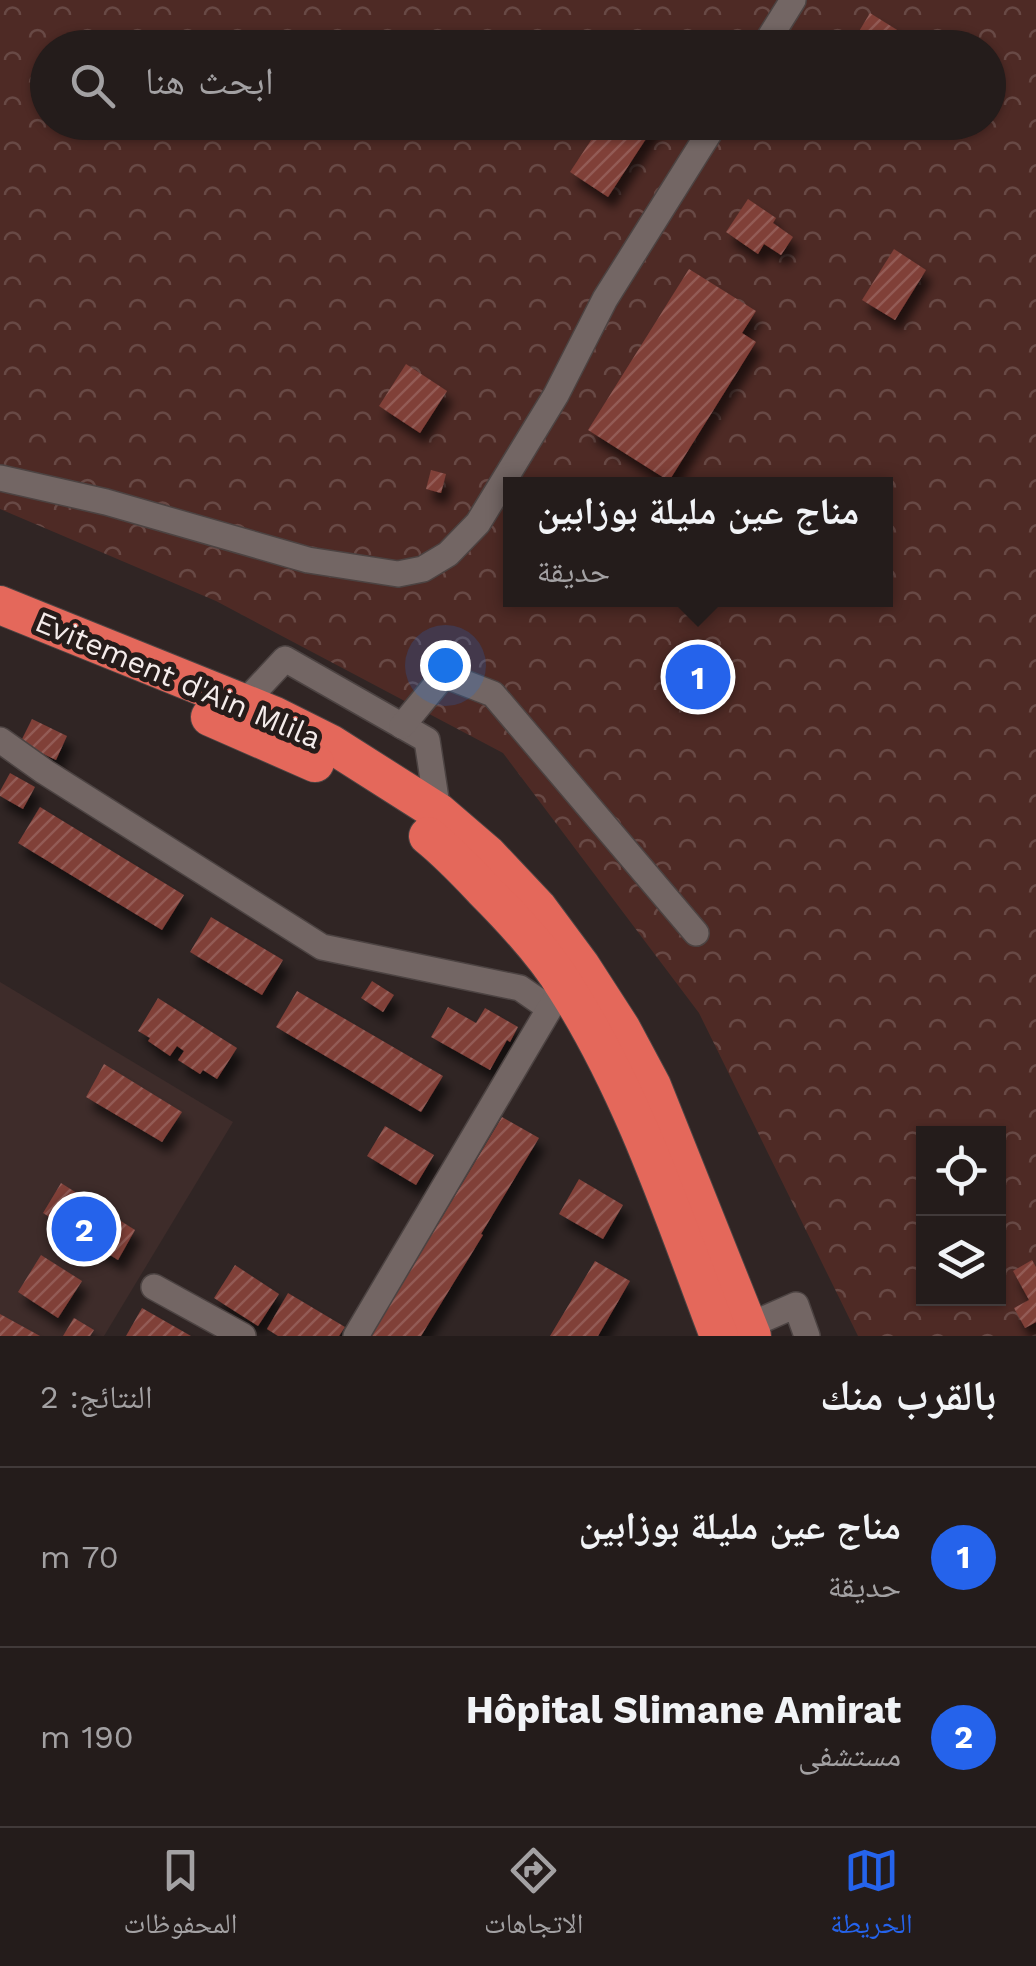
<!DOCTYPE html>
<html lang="ar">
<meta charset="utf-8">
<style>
body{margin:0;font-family:"Work Sans","Noto Naskh Arabic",sans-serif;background:#302928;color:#f1f3f6;direction:rtl}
.controls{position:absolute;right:30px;bottom:30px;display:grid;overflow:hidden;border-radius:0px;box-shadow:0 2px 8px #0004}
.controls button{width:90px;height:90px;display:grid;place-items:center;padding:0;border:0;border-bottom:2px solid #413a3a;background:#241c1b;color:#f1f3f6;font:50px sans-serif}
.you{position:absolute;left:445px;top:665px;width:35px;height:35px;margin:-25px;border:8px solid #fff;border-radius:50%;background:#1a73e8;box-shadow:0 0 0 15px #1a73e833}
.badge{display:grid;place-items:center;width:65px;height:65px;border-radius:50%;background:#2563eb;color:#fff;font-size:32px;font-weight:700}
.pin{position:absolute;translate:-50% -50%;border:5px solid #fff;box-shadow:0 2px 10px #0006}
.popup{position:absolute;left:503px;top:477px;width:390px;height:130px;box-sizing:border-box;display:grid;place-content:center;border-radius:0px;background:#241c1b;filter:drop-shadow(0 2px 8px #0005);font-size:32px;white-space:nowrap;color:#a3a1a3}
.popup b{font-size:38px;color:#f1f3f6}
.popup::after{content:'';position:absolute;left:50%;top:100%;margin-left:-20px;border:20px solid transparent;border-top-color:#241c1b}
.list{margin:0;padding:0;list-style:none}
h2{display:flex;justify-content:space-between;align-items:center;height:130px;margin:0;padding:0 40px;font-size:42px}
h2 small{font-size:32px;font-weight:400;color:#a3a1a3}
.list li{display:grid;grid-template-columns:65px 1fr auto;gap:30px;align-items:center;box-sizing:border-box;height:180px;padding:0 40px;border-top:2px solid #413a3a}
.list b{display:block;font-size:38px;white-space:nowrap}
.list p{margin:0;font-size:32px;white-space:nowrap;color:#a3a1a3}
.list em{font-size:32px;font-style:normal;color:#a3a1a3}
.icon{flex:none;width:55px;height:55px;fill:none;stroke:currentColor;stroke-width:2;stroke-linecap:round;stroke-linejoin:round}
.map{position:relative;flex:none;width:1036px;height:1336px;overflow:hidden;direction:ltr}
.search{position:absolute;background:#241c1b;box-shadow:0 2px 8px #0004;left:30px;right:30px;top:30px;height:110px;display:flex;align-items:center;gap:25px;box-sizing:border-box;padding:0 35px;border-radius:55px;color:#a3a1a3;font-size:38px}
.sheet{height:490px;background:#241c1b}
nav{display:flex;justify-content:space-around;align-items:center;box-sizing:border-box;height:140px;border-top:2px solid #413a3a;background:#241c1b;font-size:28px;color:#a3a1a3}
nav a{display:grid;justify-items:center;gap:5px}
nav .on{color:#2563eb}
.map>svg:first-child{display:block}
</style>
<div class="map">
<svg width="1036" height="1336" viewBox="0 0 1036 1336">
<defs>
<pattern id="park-crowns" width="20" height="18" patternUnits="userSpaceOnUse" patternTransform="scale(2.5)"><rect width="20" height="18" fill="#4e2a25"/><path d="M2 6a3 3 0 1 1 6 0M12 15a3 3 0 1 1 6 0" fill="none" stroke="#684945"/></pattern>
<pattern id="building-hatch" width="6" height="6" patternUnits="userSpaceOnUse" patternTransform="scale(2.5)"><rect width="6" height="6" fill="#803f38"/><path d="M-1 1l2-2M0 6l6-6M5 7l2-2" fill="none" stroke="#935b55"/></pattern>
<filter id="shadow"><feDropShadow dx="6" dy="11" stdDeviation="5" flood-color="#0009"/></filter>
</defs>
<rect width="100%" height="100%" fill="#302524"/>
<path fill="#3e2c2a" d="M0 982 233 1122 104 1336H0Z"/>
<path fill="url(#park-crowns)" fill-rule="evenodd" d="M0 0H1036V1336H858L699 1013 503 753 216 601 0 509ZM48 48H988V122H48ZM510 484H886V600H510ZM924 1134H998V1298H924Z"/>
<g fill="url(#building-hatch)" filter="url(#shadow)">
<path d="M870 13 910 38 905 48H849Z"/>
<path d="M603 122H657L608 197 570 172Z"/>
<path d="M748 199 776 218 773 223 793 237 781 255 764 244 758 254 726 232Z"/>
<path d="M894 249 926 270 895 320 862 300Z"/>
<path d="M689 269 756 311 742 333 756 342 669 481 588 430Z"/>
<path d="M406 364 447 391 420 433 379 406Z"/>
<path d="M431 470 446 474 441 493 426 489Z"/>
<path d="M32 719 67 736 56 760 20 743Z"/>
<path d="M10 773 35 787 23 809 0 796V791Z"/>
<path d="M40 807 184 895 162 930 18 843Z"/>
<path d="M211 917 283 960 262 995 190 952Z"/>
<path d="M372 981 394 995 383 1012 361 998Z"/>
<path d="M297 991 443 1076 421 1112 276 1027Z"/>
<path d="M158 998 237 1048 217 1079 203 1070 200 1074 178 1060 184 1051 177 1046 170 1056 148 1041 150 1038 138 1031Z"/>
<path d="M448 1007 476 1023 485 1008 518 1027 510 1042 507 1040 490 1070 431 1037Z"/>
<path d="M104 1064 182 1112 162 1142 86 1097Z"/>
<path d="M502 1117 539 1138 481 1234 483 1235 421 1336H371Z"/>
<path d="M385 1126 434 1155 416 1185 367 1156Z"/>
<path d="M579 1179 623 1205 603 1239 559 1214Z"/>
<path d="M61 1183 135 1230 118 1260 43 1213Z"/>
<path d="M41 1255 82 1281 58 1318 18 1292Z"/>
<path d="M1032 1260 1036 1267V1322L1025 1328 1014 1308 1029 1300 1013 1271Z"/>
<path d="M595 1261 630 1281 598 1336H550Z"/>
<path d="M235 1265 279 1294 258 1326 214 1298Z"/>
<path d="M288 1293 345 1327 339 1336H278L267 1329Z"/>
<path d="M142 1308 191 1336H126Z"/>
<path d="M0 1314 40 1336H0Z"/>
<path d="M74 1318 94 1330 90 1336H63Z"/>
</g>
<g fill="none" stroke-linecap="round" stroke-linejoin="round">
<g stroke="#4c4342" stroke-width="28">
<g id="minor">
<path d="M763 48 793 0"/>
<path d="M0 478 106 502 308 560 398 574 423 569 448 554 478 523 556 395 605 299 716 122"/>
<path d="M243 704 285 659 427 740 438 812"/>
<path d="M402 726 444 675 493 694 696 933"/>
<path d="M0 740 45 772 322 947 520 988 549 1008"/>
<path d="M154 1287 243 1336"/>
<path d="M748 1326 796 1305 807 1336"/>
<path d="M356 1336 557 996"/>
</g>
</g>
<g stroke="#4c4342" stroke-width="40">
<g id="highway">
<path d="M0 605 273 715 331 744 438 812 488 855 538 908 581 966 621 1028 652 1086 752 1336"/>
<path d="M210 717 315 763"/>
<path d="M428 836C448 852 466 871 483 889 513 919 544 952 566 988 634 1095 674 1218 719 1336"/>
</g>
</g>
<use href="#minor" stroke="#736664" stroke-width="25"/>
<use href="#highway" stroke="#e4685b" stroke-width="38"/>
</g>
<g text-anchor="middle" stroke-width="10" stroke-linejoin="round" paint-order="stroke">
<g font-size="30" fill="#f4eceb" stroke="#261c1a">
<text transform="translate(178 680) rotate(23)" y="10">Evitement d'Ain Mlila</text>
</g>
</g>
</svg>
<div class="controls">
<button><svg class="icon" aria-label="locate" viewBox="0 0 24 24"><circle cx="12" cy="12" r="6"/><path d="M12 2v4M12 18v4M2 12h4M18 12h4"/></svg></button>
<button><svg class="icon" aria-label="layers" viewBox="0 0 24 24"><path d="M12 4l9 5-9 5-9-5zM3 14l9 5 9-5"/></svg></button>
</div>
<div class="you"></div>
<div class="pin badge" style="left:698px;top:677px">1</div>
<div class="popup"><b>مناج عين مليلة بوزابين</b>حديقة</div>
<div class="pin badge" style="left:84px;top:1229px">2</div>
<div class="search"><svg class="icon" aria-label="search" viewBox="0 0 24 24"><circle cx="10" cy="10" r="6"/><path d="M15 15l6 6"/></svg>ابحث هنا</div>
</div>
<section class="sheet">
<h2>بالقرب منك<small>النتائج: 2</small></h2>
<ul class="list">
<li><span class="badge">1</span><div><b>مناج عين مليلة بوزابين</b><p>حديقة</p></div><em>70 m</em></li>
<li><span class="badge">2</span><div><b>Hôpital Slimane Amirat</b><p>مستشفى</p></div><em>190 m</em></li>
</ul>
</section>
<nav>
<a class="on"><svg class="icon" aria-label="map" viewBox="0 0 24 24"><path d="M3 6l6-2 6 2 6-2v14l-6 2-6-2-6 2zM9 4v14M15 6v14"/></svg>الخريطة</a>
<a><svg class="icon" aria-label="directions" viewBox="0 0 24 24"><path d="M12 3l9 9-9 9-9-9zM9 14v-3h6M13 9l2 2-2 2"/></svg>الاتجاهات</a>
<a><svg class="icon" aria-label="saved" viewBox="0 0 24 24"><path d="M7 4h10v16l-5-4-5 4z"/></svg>المحفوظات</a>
</nav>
